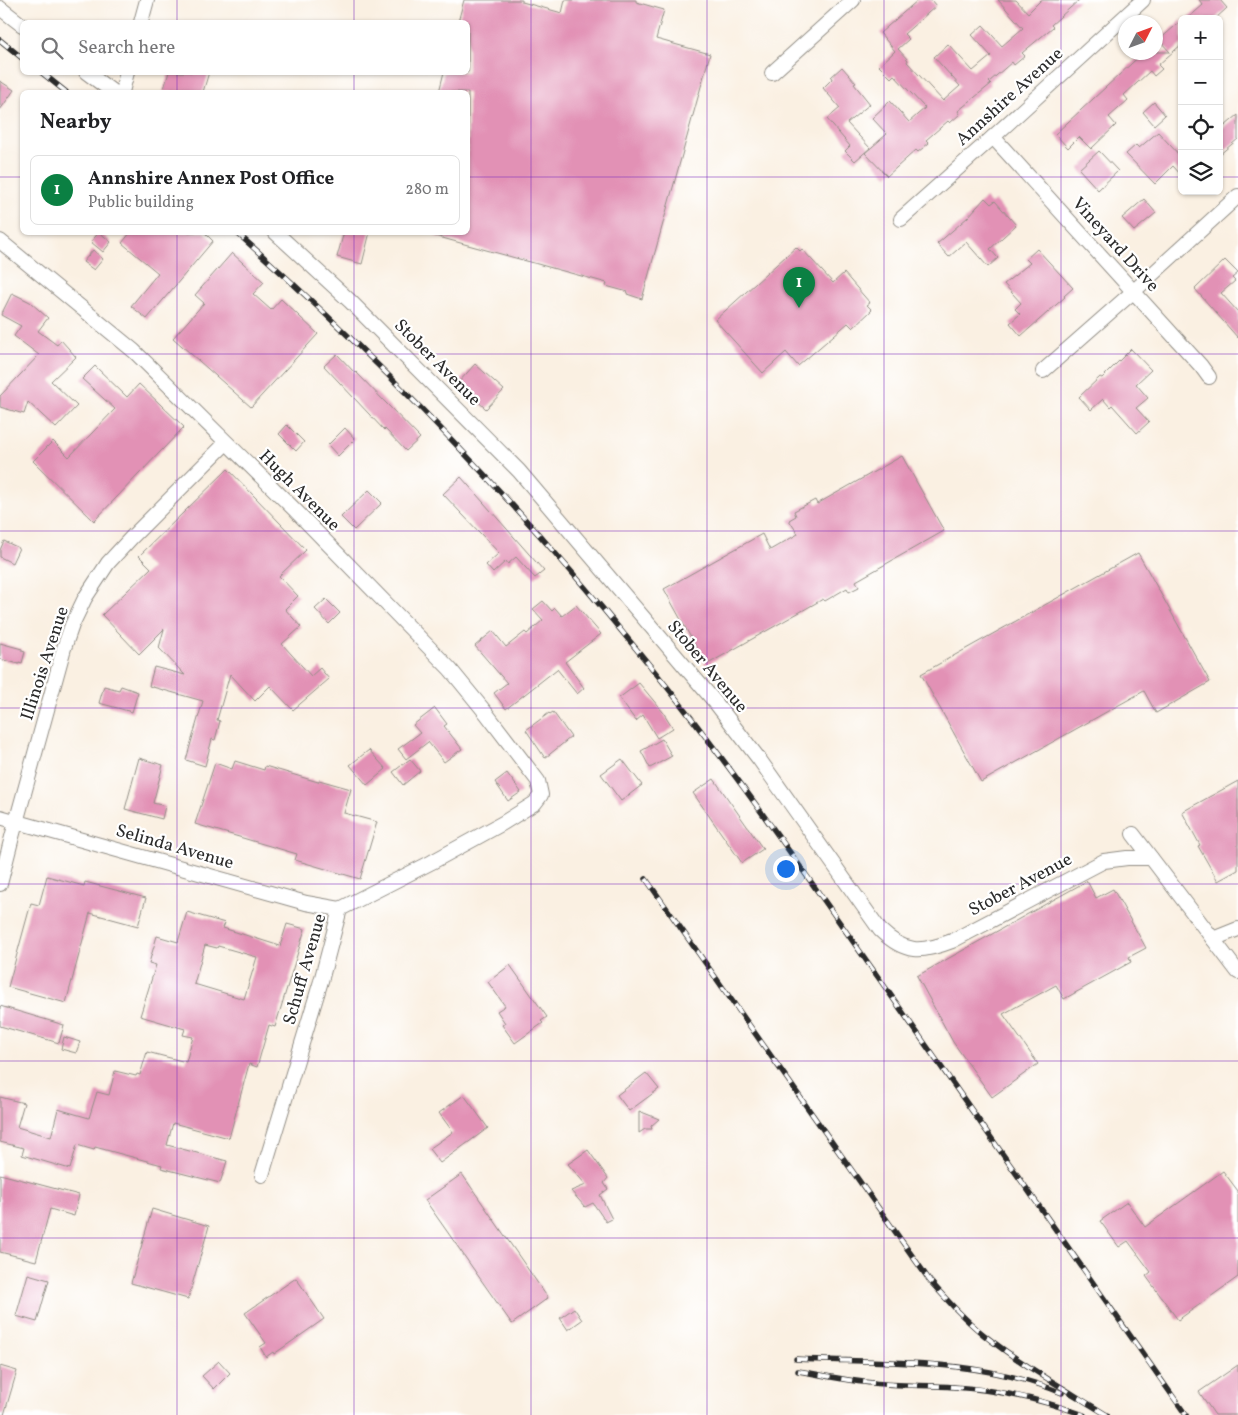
<!DOCTYPE html>
<meta charset="utf-8">
<style>
body{margin:0;font-family:Vollkorn,serif;background:#f2f2f2;color:#202124}
.controls{position:absolute;right:15px;top:15px;display:grid;overflow:hidden;border-radius:8px;box-shadow:0 1px 4px #0004}
.controls button{width:45px;height:45px;display:grid;place-items:center;padding:0;border:0;border-bottom:1px solid #e0e0e0;background:#fff;color:#202124;font:25px sans-serif}
.compass{position:absolute;left:1118px;top:15px;width:45px;height:45px;border-radius:50%;background:#fff;box-shadow:0 1px 4px #0004;rotate:48deg}
.you{position:absolute;left:785px;top:868px;width:18px;height:18px;margin:-12px;border:4px solid #fff;border-radius:50%;background:#1a73e8;box-shadow:0 0 0 8px #1a73e833}
.badge{display:grid;place-items:center;width:32px;height:32px;border-radius:50%;background:#0b8043;color:#fff;font-size:16px;font-weight:700}
.pin{position:absolute;translate:-50% -41px;filter:drop-shadow(0 1px 2px #0008)}
.pin::after{content:'';position:absolute;top:26px;width:18px;height:15px;background:inherit;clip-path:polygon(0 0,100% 0,50% 100%)}
.list{margin:0;padding:0;list-style:none}
h2{display:flex;justify-content:space-between;align-items:center;height:65px;margin:0;padding:0 20px;font-size:21px}
h2 small{font-size:16px;font-weight:400;color:#757577}
.list li{display:grid;grid-template-columns:32px 1fr auto;gap:15px;align-items:center;box-sizing:border-box;height:70px;margin:0 10px 10px;padding:0 10px;border:1px solid #e0e0e0;border-radius:8px}
.list b{display:block;font-size:19px;white-space:nowrap}
.list p{margin:0;font-size:16px;white-space:nowrap;color:#757577}
.list em{font-size:16px;font-style:normal;color:#757577}
.icon{flex:none;width:28px;height:28px;fill:none;stroke:currentColor;stroke-width:2;stroke-linecap:round;stroke-linejoin:round}
.map{position:relative;flex:none;width:1238px;height:1415px;overflow:hidden}
.search{position:absolute;background:#fff;box-shadow:0 1px 4px #0004;left:20px;top:20px;width:450px;height:55px;display:flex;align-items:center;gap:12px;box-sizing:border-box;padding:0 18px;border-radius:8px;color:#757577;font-size:19px}
.panel{position:absolute;background:#fff;box-shadow:0 1px 4px #0004;left:20px;top:90px;width:450px;height:145px;border-radius:8px}
.map>svg:first-child{display:block}
</style>
<div class="map">
<svg width="1238" height="1415" viewBox="0 0 1238 1415">
<rect width="100%" height="100%" fill="#fff"/>
<filter id="ink" filterUnits="userSpaceOnUse"><feTurbulence type="fractalNoise" baseFrequency=".02" numOctaves="2"/><feDisplacementMap in="SourceGraphic" scale="10" xChannelSelector="R" yChannelSelector="G"/><feConvolveMatrix kernelMatrix="1 2 1 2 8 2 1 2 1" color-interpolation-filters="sRGB"/></filter>
<filter id="wash" filterUnits="userSpaceOnUse"><feTurbulence type="fractalNoise" baseFrequency=".0096" numOctaves="4" result="noise"/><feDisplacementMap in="SourceGraphic" scale="20" xChannelSelector="R" yChannelSelector="G"/><feGaussianBlur stdDeviation="1.12" result="paint"/><feColorMatrix in="noise" values="0 0 0 0 0 0 0 0 0 0 0 0 0 0 0 0 0 1.4 0 .05"/><feComposite in="paint" operator="in"/></filter>
<g filter="url(#wash)">
<rect width="100%" height="100%" fill="#faf0e2"/>
<g id="blocks">
<g fill="#e291b5" fill-rule="evenodd">
<path d="M464 0H522V2L562 13 565 0H636V2L664 10 656 39 710 54 642 299 627 294 628 292 606 286 607 283 435 236V232H468V92H439L444 72H468V22H458Z"/>
<path d="M918 0H931L936 6 904 34 909 39 898 49 908 60 907 62 943 101 960 86 934 57 948 44 973 71 991 56 972 35 983 25 1002 46 1023 28 998 0H1016L1028 13 1041 0H1079L1051 25 1053 27 1022 53 1025 56 1014 65 1012 62 989 82 991 84 958 111 960 114 950 123 948 121 926 140 929 143 918 152 916 150 887 176 865 153 887 134 872 118 890 101 909 122 925 108 894 75 891 78 879 66 895 51 880 33Z"/>
<path d="M1199 0H1220L1227 8 1215 19H1187L1203 5Z"/>
<path d="M1182 20V44L1158 65 1162 69 1154 76 1150 71 1124 95 1128 100 1109 117 1116 125 1091 149 1079 137 1068 148 1055 134 1144 52H1170L1159 40Z"/>
<path d="M842 67 856 83 854 84 870 104 847 123 870 148 855 161 845 151 850 146 827 119 840 108 823 88 832 79 831 77Z"/>
<path d="M169 72H209L203 92H163Z"/>
<path d="M0 81 14 90 0 110Z"/>
<path d="M1154 102 1165 115 1154 125 1143 112Z"/>
<path d="M1238 115V139L1219 155V131Z"/>
<path d="M1158 132 1182 158V176L1173 166 1155 184 1126 154 1136 145 1139 148Z"/>
<path d="M1099 151 1118 171 1098 190 1079 169Z"/>
<path d="M985 198 991 204 995 201 1016 225 990 249 998 258 988 267 966 242 949 257 937 244 968 217Z"/>
<path d="M1144 199 1156 213 1134 231 1122 218Z"/>
<path d="M99 232 111 242 103 252 91 242Z"/>
<path d="M131 232H204L213 241 147 319 131 306 158 273 122 243Z"/>
<path d="M344 232H370L362 264 337 257Z"/>
<path d="M796 247 800 251 802 249 833 283 844 273 870 303 867 305 872 310 853 328 848 323 798 366 786 352 763 373 715 320Z"/>
<path d="M1037 249 1073 288 1064 296 1065 297 1021 336 1010 323 1020 314 1015 309 1021 303 1004 284 1030 263 1026 259Z"/>
<path d="M93 250 103 259 94 270 83 262Z"/>
<path d="M232 253 264 282 253 294 271 310 281 299 318 334 251 407 173 338 204 303 195 295Z"/>
<path d="M1225 260 1238 273 1232 278 1235 281 1221 293 1238 312V338L1195 289Z"/>
<path d="M12 293 30 302 48 318 38 331 57 345 61 340 76 357 51 381 77 406 56 428 28 402 24 414 0 407V396L39 355 14 336 21 326 1 315Z"/>
<path d="M1131 349 1151 370 1136 384 1148 398 1136 408 1149 422 1137 433 1112 405 1110 407 1103 399 1091 410 1079 397 1100 377 1102 378Z"/>
<path d="M337 354 355 373 356 372 420 438 406 451 385 429 384 430 324 366Z"/>
<path d="M475 364 504 390 486 409 458 383Z"/>
<path d="M95 366 127 397 139 384 184 427 94 521 33 461 53 441 69 457 115 409 82 379Z"/>
<path d="M287 425 304 442 296 451 279 434Z"/>
<path d="M345 428 355 439 338 456 328 445Z"/>
<path d="M902 456 944 531 856 581 859 587 849 592 847 588 825 601 823 599 706 665 664 589 762 534 770 550 798 534 789 520 796 516 794 511 815 500 817 504Z"/>
<path d="M228 469 306 550 279 576 298 596 285 609 301 627 282 644 311 676 320 668 329 679 293 710 270 686 255 701 230 674 217 720 220 721 215 740 212 739 205 766 186 760 203 701 149 686 154 667 185 675 159 648 164 629 139 654 102 615 151 568 139 556Z"/>
<path d="M461 477 544 571 535 578 516 557 508 564 506 561 493 573 486 565 499 553 443 494Z"/>
<path d="M369 490 382 503 354 530 341 517Z"/>
<path d="M4 541 19 548 12 563 0 557V550Z"/>
<path d="M1138 553 1210 682 1156 713 1144 691 981 782 921 674Z"/>
<path d="M326 599 340 613 329 624 315 609Z"/>
<path d="M543 601 552 611 555 608 562 616 576 605 601 634 565 662 584 688 577 694 557 669 506 709 494 693 507 683 475 646 493 631 506 647 525 632 527 634 543 620 533 609Z"/>
<path d="M0 643 22 649V651L25 652 22 663 19 662V664L0 659Z"/>
<path d="M639 683 663 712 673 728 657 738 643 715 636 721 619 698Z"/>
<path d="M104 686 119 690 121 686 138 692 132 712 99 703Z"/>
<path d="M435 708 447 724 444 726 462 749 444 762 428 742 406 759 398 749 420 733 413 725Z"/>
<path d="M553 712 571 737 545 758 526 730 549 713 550 714Z"/>
<path d="M662 739 672 756 650 768 641 751Z"/>
<path d="M369 750 386 769 367 785 350 765Z"/>
<path d="M139 758 163 765 153 803 165 806 162 819 125 809Z"/>
<path d="M410 759 420 771 403 785 393 772Z"/>
<path d="M622 759 642 785 621 801 601 774Z"/>
<path d="M235 761 264 770 265 766 318 782 319 780 351 789 344 813 377 822 360 879 295 860 297 854 195 824 215 763 232 769Z"/>
<path d="M507 773 521 792 508 801 495 782Z"/>
<path d="M714 779 763 849 742 863 693 793Z"/>
<path d="M1238 781V870L1218 881 1198 846 1200 845 1182 812Z"/>
<path d="M47 876 84 886 85 882 146 898 138 926 90 913 66 1003 8 987 31 903 39 905Z"/>
<path d="M1087 881 1096 898 1113 889 1146 948 1129 957 1131 962 1064 999 1056 985 1003 1014 1038 1064 992 1097 953 1042 917 976Z"/>
<path d="M187 912 225 923 223 928 280 946 287 924 305 929 275 1027 269 1025 257 1067 249 1064 229 1138 173 1123 167 1145 227 1161 220 1183 161 1168 162 1165 95 1147 94 1150 77 1145 70 1169 22 1155 24 1148 0 1142V1097L24 1103 17 1127 51 1137 58 1109 89 1118 97 1092 109 1095 115 1071 136 1076 137 1074 140 1075 147 1052 186 1062 193 1037 183 1035 185 1029 140 1016 156 965 149 963 157 936 178 942ZM205 945 217 948 218 946 257 957 244 999 194 984Z"/>
<path d="M510 965 547 1017 541 1021 543 1023 515 1043 502 1025 505 1023 497 1011 505 1006 488 982Z"/>
<path d="M0 1006 64 1025 59 1043 0 1026Z"/>
<path d="M64 1037 80 1042 76 1053 61 1049Z"/>
<path d="M646 1073 659 1089 629 1111 617 1095Z"/>
<path d="M464 1095 488 1128 440 1163 429 1149 453 1132 439 1113Z"/>
<path d="M639 1111 659 1119 651 1126 652 1129H645L639 1133Z"/>
<path d="M588 1150 608 1178 604 1183 608 1189 600 1195 612 1219 606 1222 593 1203 585 1207 571 1191 586 1185 568 1164Z"/>
<path d="M1223 1171 1238 1191V1277L1178 1320 1146 1276 1151 1272 1128 1241 1119 1247 1100 1221 1127 1202 1145 1227Z"/>
<path d="M0 1174 79 1195 74 1216 50 1209 36 1261 0 1252Z"/>
<path d="M462 1174 548 1298 512 1324 425 1200Z"/>
<path d="M152 1209 209 1226 188 1299 131 1283Z"/>
<path d="M28 1274 49 1280 37 1322 16 1316Z"/>
<path d="M296 1278 324 1319 274 1354 273 1352 266 1357 260 1347 266 1343 245 1313Z"/>
<path d="M574 1308 582 1320 568 1330 560 1318Z"/>
<path d="M219 1361 230 1373 214 1389 202 1376Z"/>
<path d="M1238 1365V1415H1215L1199 1392Z"/>
<path d="M0 1366 17 1371 4 1415H0Z"/>
</g>
</g>
</g>
<g filter="url(#ink)">
<use href="#blocks" fill-opacity="0" stroke="#928e86" stroke-width="1"/>
<g fill="none" stroke-linecap="round" stroke-linejoin="round">
<g stroke="#928e86" stroke-width="16">
<g id="street">
<path d="M0 8 22 25"/>
<path d="M141 22 147 0"/>
<path d="M86 72 113 92"/>
<path d="M772 73 853 0"/>
<path d="M122 92 127 72"/>
<path d="M993 137 1201 366 1209 377"/>
<path d="M901 219 993 137 1143 0"/>
<path d="M275 232 350 301 519 471 715 702 759 759 880 930C905 954 921 953 952 941L1104 861 1127 858H1151"/>
<path d="M0 241 134 351 295 510 450 669 486 713 538 781 541 795 535 803 503 823 432 862 340 909 321 981 262 1175"/>
<path d="M1043 371 1134 291 1238 196"/>
<path d="M0 817 306 903 340 909"/>
<path d="M1133 834 1238 972"/>
<path d="M0 884 12 837 64 648 72 625 85 598 108 563 132 537 226 443"/>
<path d="M1213 939 1238 929"/>
</g>
</g>
<use href="#street" stroke="#fff" stroke-width="14"/>
<g stroke="#2b2b2b" stroke-width="5.5">
<g id="rail">
<path d="M0 40 22 58"/>
<path d="M41 72 66 92"/>
<path d="M236 232C379 359 512 497 633 645 721 751 799 865 878 977 981 1123 1083 1269 1186 1415"/>
<path d="M646 879 930 1281C947 1300 964 1319 984 1335 1022 1365 1065 1389 1107 1415"/>
<path d="M796 1359C885 1363 979 1358 1062 1393"/>
<path d="M798 1371C823 1375 848 1381 873 1383 900 1386 927 1385 954 1387 1001 1390 1040 1399 1084 1415"/>
</g>
</g>
<use href="#rail" stroke="#fff" stroke-width="4" stroke-dasharray="11" stroke-linecap="butt"/>
</g>
</g>
<path fill="none" stroke="#7b2cbf" stroke-width="1" stroke-opacity="0.55" d="M177 0V22M354 0V22M531 0V1415M707 0V1415M884 0V1415M1061 0V1415M177 72V92M354 72V92M0 177H22M468 177H1182M1219 177H1238M177 232V1415M354 232V1415M0 354H1238M0 531H1238M0 708H1238M0 884H1238M0 1061H1238M0 1238H1238"/>
<g text-anchor="middle" stroke-width="4.5" stroke-linejoin="round" paint-order="stroke">
<g font-size="18" fill="#2b2b2b" stroke="#fff">
<text transform="translate(1009 96) rotate(-42)" y="6">Annshire Avenue</text>
<text transform="translate(1116 244) rotate(48)" y="6">Vineyard Drive</text>
<text transform="translate(438 362) rotate(45)" y="6">Stober Avenue</text>
<text transform="translate(300 490) rotate(45)" y="6">Hugh Avenue</text>
<text transform="translate(44 663) rotate(-72)" y="6">Illinois Avenue</text>
<text transform="translate(708 666) rotate(50)" y="6">Stober Avenue</text>
<text transform="translate(175 846) rotate(16)" y="6">Selinda Avenue</text>
<text transform="translate(1020 884) rotate(-28)" y="6">Stober Avenue</text>
<text transform="translate(304 969) rotate(-74)" y="6">Schuff Avenue</text>
</g>
</g>
</svg>
<div class="controls">
<button>+</button>
<button>−</button>
<button><svg class="icon" aria-label="locate" viewBox="0 0 24 24"><circle cx="12" cy="12" r="6"/><path d="M12 2v4M12 18v4M2 12h4M18 12h4"/></svg></button>
<button><svg class="icon" aria-label="layers" viewBox="0 0 24 24"><path d="M12 4l9 5-9 5-9-5zM3 14l9 5 9-5"/></svg></button>
</div>
<svg class="compass" viewBox="-18 -18 36 36"><path d="M0-13l5 13h-10z" fill="#e53935"/><path d="M0 13l5-13h-10z" fill="#757577"/></svg>
<div class="you"></div>
<div class="pin badge" style="left:799px;top:308px">1</div>
<div class="search"><svg class="icon" aria-label="search" viewBox="0 0 24 24"><circle cx="10" cy="10" r="6"/><path d="M15 15l6 6"/></svg>Search here</div>
<section class="panel">
<h2>Nearby<small></small></h2>
<ul class="list">
<li><span class="badge">1</span><div><b>Annshire Annex Post Office</b><p>Public building</p></div><em>280 m</em></li>
</ul>
</section>
</div>
